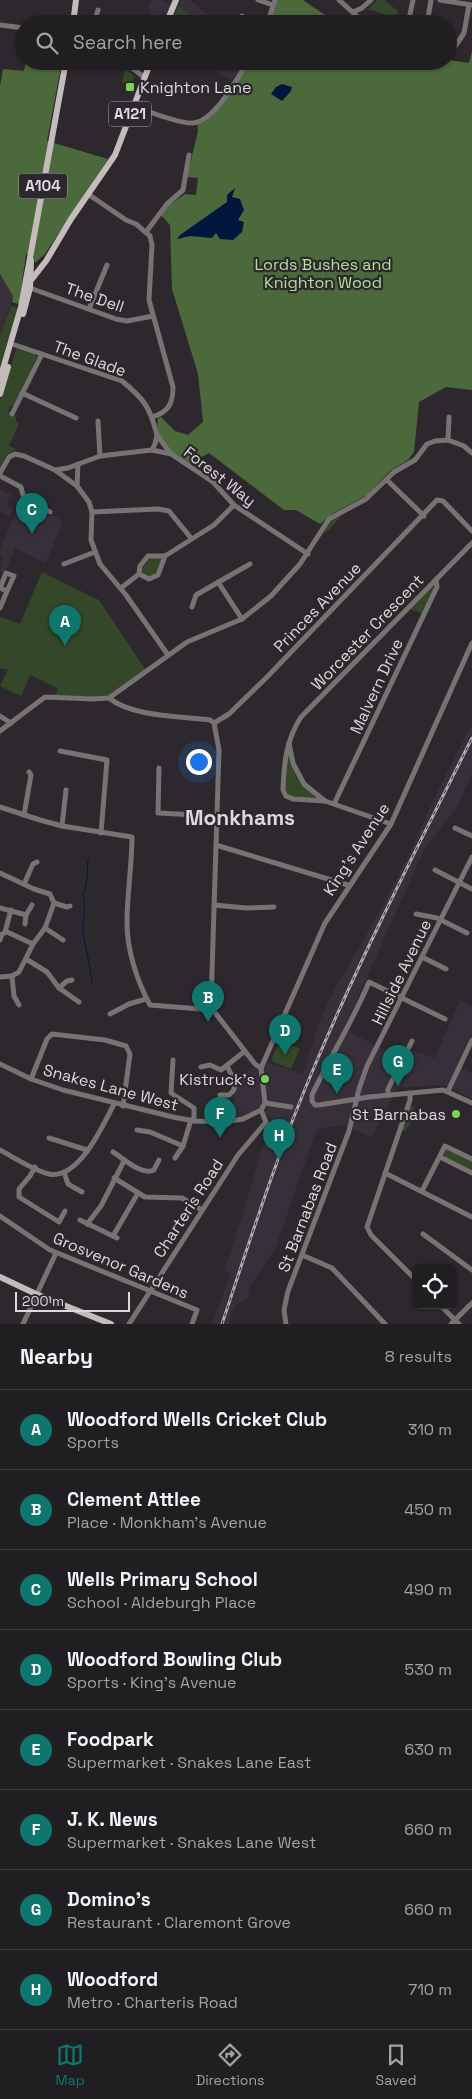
<!DOCTYPE html>
<meta charset="utf-8">
<style>
body{margin:0;font-family:"Space Grotesk",sans-serif;background:#2d2b2f;color:#f1f3f6}
.controls{position:absolute;right:15px;bottom:15px;display:grid;overflow:hidden;border-radius:8px;box-shadow:0 1px 4px #0004}
.controls button{width:45px;height:45px;display:grid;place-items:center;padding:0;border:0;border-bottom:1px solid #3e3c40;background:#211e22;color:#f1f3f6;font:25px sans-serif}
.scale{position:absolute;left:15px;bottom:12px;width:115px;box-sizing:border-box;padding-left:5px;border:2px solid #dddadd;border-top:0;font-size:14px;line-height:18px;white-space:nowrap;color:#dddadd;-webkit-text-stroke:4px #2c282d;paint-order:stroke}
.you{position:absolute;left:198px;top:761px;width:18px;height:18px;margin:-12px;border:4px solid #fff;border-radius:50%;background:#1a73e8;box-shadow:0 0 0 8px #1a73e833}
.badge{display:grid;place-items:center;width:32px;height:32px;border-radius:50%;background:#0f766e;color:#fff;font-size:16px;font-weight:700}
.pin{position:absolute;translate:-50% -41px;filter:drop-shadow(0 1px 2px #0008)}
.pin::after{content:'';position:absolute;top:26px;width:18px;height:15px;background:inherit;clip-path:polygon(0 0,100% 0,50% 100%)}
.list{margin:0;padding:0;list-style:none}
h2{display:flex;justify-content:space-between;align-items:center;height:65px;margin:0;padding:0 20px;font-size:21px}
h2 small{font-size:16px;font-weight:400;color:#a2a2a5}
.list li{display:grid;grid-template-columns:32px 1fr auto;gap:15px;align-items:center;box-sizing:border-box;height:80px;padding:0 20px;border-top:1px solid #3e3c40}
.list b{display:block;font-size:19px;white-space:nowrap}
.list p{margin:0;font-size:16px;white-space:nowrap;color:#a2a2a5}
.list em{font-size:16px;font-style:normal;color:#a2a2a5}
.icon{flex:none;width:28px;height:28px;fill:none;stroke:currentColor;stroke-width:2;stroke-linecap:round;stroke-linejoin:round}
.map{position:relative;flex:none;width:472px;height:1324px;overflow:hidden}
.search{position:absolute;background:#211e22;box-shadow:0 1px 4px #0004;left:15px;right:15px;top:15px;height:55px;display:flex;align-items:center;gap:12px;box-sizing:border-box;padding:0 18px;border-radius:28px;color:#a2a2a5;font-size:19px}
.sheet{height:705px;background:#211e22}
nav{display:flex;justify-content:space-around;align-items:center;box-sizing:border-box;height:70px;border-top:1px solid #3e3c40;background:#211e22;font-size:14px;color:#a2a2a5}
nav a{display:grid;justify-items:center;gap:2px}
nav .on{color:#0f766e}
.map>svg:first-child{display:block}
</style>
<div class="map">
<svg width="472" height="1324" viewBox="0 0 472 1324">
<rect width="100%" height="100%" fill="#2c282d"/>
<g fill="#372f39">
<path d="M152 0H161L171 4 162 24H145L151 10 148 8Z"/>
<path d="M181 0H189L196 4 201 10 227 23 171 24Z"/>
<path d="M198 61H245L232 81Z"/>
<path d="M0 274 13 296 1 336H0Z"/>
<path d="M0 490 11 494 6 505 13 508 9 516 0 512Z"/>
<path d="M16 512 42 524 47 515 54 516 63 521 46 563 15 548 5 573 0 571 2 557 0 556V549Z"/>
<path d="M472 724V773L458 806 425 848 344 1028 374 1045 407 1059 412 1051 434 1058 460 1001 472 1006V1032L457 1066 472 1073V1099L447 1086 438 1085 397 1088 372 1138 345 1125 317 1129 275 1249 249 1288 248 1299 235 1305 229 1324H212L230 1274 224 1271 245 1207 260 1154 269 1132 272 1133 274 1122 264 1112 269 1103 257 1108 249 1115 240 1118 234 1115 236 1076 267 1062 303 1074 320 1020 337 984 364 939 405 862 439 788Z"/>
</g>
<g fill="#344729">
<path d="M377 0H384L398 11 396 18 369 9Z"/>
<path d="M178 6 193 17 189 24H171Z"/>
<path d="M125 69 134 76 130 87 122 82Z"/>
<path d="M11 306 18 308 0 366V336Z"/>
<path d="M17 347 35 354 37 357 15 404 10 407 8 411 16 416V421L19 424 9 446 16 449 6 455 0 467V401Z"/>
<path d="M341 516 329 530 323 534 329 522Z"/>
<path d="M150 558H162C160 567 158 572 150 577L143 574 142 569Z"/>
<path d="M42 572 99 600 145 669 115 692 106 696 98 697 54 695 57 692V688L30 675 21 696 0 686 8 670 0 668V617L20 624Z"/>
<path d="M432 586 434 589 422 614 410 609Z"/>
<path d="M288 747 306 788 319 799 289 796 285 788Z"/>
<path d="M280 1040 300 1049 291 1069 271 1061Z"/>
<path d="M411 1105 417 1113 405 1131 402 1130Z"/>
<path d="M450 1149 472 1160V1172L444 1157 446 1150Z"/>
</g>
<g fill="#4b693a">
<path d="M277 0H303L338 24H268Z"/>
<path d="M472 51V390L446 387 419 402 414 452 408 460 390 471 367 495 332 514 320 524 296 510H284L209 453 189 464C171 452 155 442 158 418L161 417 175 431 188 435 203 422 198 374 172 289 170 225 161 215 168 206 185 194 196 195 198 178 187 177 198 131 197 123C224 103 234 90 250 61H448V60L469 63Z"/>
<path d="M26 61H62L47 141 108 159 45 254 35 263 33 254H26L19 304 12 302 13 296 0 274V86L3 69 24 71Z"/>
</g>
<g fill="#00173d">
<path d="M282 84 292 87 291 91 282 101 271 94 276 87Z"/>
<path d="M235 188 232 197 240 199 244 210 238 220 244 222 242 232 233 240 220 239 216 233 212 238 190 236 177 239 180 235 227 202V195Z"/>
</g>
<g fill="none" stroke-linecap="round" stroke-linejoin="round">
<path stroke="#00173d" stroke-width="1" d="M88 860C87 871 88 885 83 893 87 908 81 923 84 938 87 952 90 967 92 982"/>
<g stroke="#777372" stroke-width="5">
<path d="M258 0 273 5"/>
<path d="M339 0 359 18 370 24"/>
<path d="M431 0 428 18 432 24"/>
<path d="M440 0 472 5"/>
<path d="M353 12 362 8 371 0"/>
<path d="M73 19 90 24"/>
<path d="M94 24 98 10"/>
<path d="M236 24 242 16"/>
<path d="M267 24 275 0"/>
<path d="M408 24 413 0"/>
<path d="M0 25 24 28"/>
<path d="M456 45 464 33 469 5"/>
<path d="M123 61 144 77"/>
<path d="M133 106C147 111 179 124 193 123 215 121 237 79 248 61"/>
<path d="M88 194 126 220 136 224 150 236 152 245 149 300 173 387C173 403 169 412 152 417"/>
<path d="M146 232 167 204 183 190 189 155"/>
<path d="M30 288 116 319 127 321 153 316"/>
<path d="M89 309 107 265"/>
<path d="M15 345 122 381C144 399 150 407 157 435"/>
<path d="M22 393 76 418"/>
<path d="M12 414 42 354"/>
<path d="M98 421 100 456"/>
<path d="M448 440 449 417"/>
<path d="M152 450 155 444 157 435 170 453"/>
<path d="M55 470 68 468 100 456 152 450 171 454 213 482 234 505 308 554"/>
<path d="M0 473 9 457 15 454 24 456 55 470 77 486 89 502 92 512 91 540 100 564 126 595 168 655"/>
<path d="M0 476 21 487 23 495 50 512"/>
<path d="M387 480 424 516"/>
<path d="M77 486 78 464"/>
<path d="M92 512 158 509 169 511 191 538"/>
<path d="M64 564 95 552"/>
<path d="M139 574 149 579 158 575 165 556"/>
<path d="M218 582 242 619"/>
<path d="M0 588 6 573 14 576 7 591 0 588"/>
<path d="M121 588 139 574 140 566 148 556H165L214 525 234 505"/>
<path d="M192 607 196 595 250 564"/>
<path d="M0 608 7 591"/>
<path d="M109 698C132 717 181 716 210 720L214 723 219 750 211 1005 213 1010"/>
<path d="M0 716 11 723"/>
<path d="M214 723 229 714 268 676 437 500 443 501 472 531"/>
<path d="M0 731 45 697 93 699 109 698 187 642 242 619 271 596 300 564 329 519 366 499 394 472 415 460 427 444 435 441 448 440 464 446 472 453"/>
<path d="M289 743 293 763 304 784 325 801"/>
<path d="M60 751 107 760 101 833"/>
<path d="M159 768 158 813 216 816"/>
<path d="M334 804 437 587 436 579"/>
<path d="M0 807 40 820 62 826 132 837C132 865 127 894 127 923 127 950 137 981 150 1005L213 1010 255 1064 261 1068"/>
<path d="M24 815 31 775 29 772"/>
<path d="M391 824 325 801 293 799 286 796 283 790C284 763 286 740 301 717L472 543"/>
<path d="M62 826 66 790"/>
<path d="M455 828 472 836"/>
<path d="M216 845 348 885"/>
<path d="M435 870 472 889"/>
<path d="M0 873 34 889 50 894 54 903 45 928 33 944 19 972 12 976 0 977"/>
<path d="M24 884 33 864 37 862"/>
<path d="M54 903 67 907 70 906"/>
<path d="M214 905 246 908 274 907"/>
<path d="M0 908 26 915 25 924"/>
<path d="M416 914 437 918 467 933"/>
<path d="M26 915 32 905"/>
<path d="M45 928 63 940"/>
<path d="M5 932 11 910"/>
<path d="M0 940 2 934 7 932 33 944"/>
<path d="M422 957 446 969"/>
<path d="M26 959 47 972 59 988 79 1002"/>
<path d="M12 976 14 996 19 1005"/>
<path d="M59 988 67 981 72 980"/>
<path d="M110 1014 129 1004 146 999"/>
<path d="M445 1019 369 982C353 1021 330 1057 312 1095V1101L315 1105H319L369 1097 443 1090 472 1103"/>
<path d="M173 1060 171 1093 194 1108V1121"/>
<path d="M0 1064 31 1079 63 1090 173 1117 194 1121 224 1122 243 1119 261 1110 265 1103 261 1068 325 923 391 824 472 643"/>
<path d="M201 1067 210 1065 221 1070 245 1051"/>
<path d="M31 1079 47 1039 52 1034 105 1040 126 1046 130 1054 123 1106"/>
<path d="M448 1091 472 1040"/>
<path d="M410 1093V1100L367 1227 371 1235 416 1280"/>
<path d="M220 1095H229L233 1091 236 1084 227 1066"/>
<path d="M388 1095V1089L412 1041"/>
<path d="M265 1103 291 1107"/>
<path d="M137 1130 150 1132 183 1146"/>
<path d="M49 1138 87 1150"/>
<path d="M0 1150C15 1158 33 1170 49 1174 79 1180 103 1125 114 1104"/>
<path d="M113 1152C123 1158 141 1176 154 1170L159 1160"/>
<path d="M440 1157 472 1173"/>
<path d="M175 1158 183 1146 191 1120"/>
<path d="M35 1167 30 1176 19 1189V1197L59 1222 65 1211"/>
<path d="M64 1172 68 1184 82 1192"/>
<path d="M385 1173 472 1217"/>
<path d="M114 1178 145 1197 182 1198 202 1210"/>
<path d="M422 1191 445 1146 472 1159"/>
<path d="M0 1216 50 1250 197 1310 192 1324"/>
<path d="M80 1220 117 1238"/>
<path d="M87 1224 101 1206 124 1161"/>
<path d="M423 1234 472 1270"/>
<path d="M113 1236 138 1193"/>
<path d="M302 1255 332 1268 385 1324"/>
<path d="M440 1305 459 1324"/>
<path d="M23 1324 56 1253"/>
<path d="M129 1324 238 1155 266 1122 261 1110"/>
<path d="M286 1324 284 1310 288 1291 349 1131 359 1089 367 1066 472 857"/>
<path d="M451 1324 472 1303"/>
</g>
<g stroke="#c4bcbb" stroke-width="6">
<path d="M73 24 76 0"/>
<path d="M166 24 176 0"/>
<path d="M32 279 46 261 71 219 115 155 151 61"/>
<path d="M23 314 30 288 31 260"/>
<path d="M0 379 21 307 66 61"/>
<path d="M0 394 8 367"/>
<path d="M0 1277 36 1294 111 1324"/>
</g>
<g stroke="#b0adb0" stroke-width="3">
<path id="rail" d="M222 1324C251 1237 279 1149 315 1065 362 954 418 846 472 738"/>
</g>
<use href="#rail" stroke="#2c282d" stroke-width="1" stroke-dasharray="4" stroke-linecap="butt"/>
</g>
<g fill="#7ad157" stroke="#2c282d" stroke-width="2">
<rect x="125" y="82" width="10" height="10" rx="2.5"/>
<circle cx="265" cy="1079" r="5"/>
<circle cx="456" cy="1114" r="5"/>
</g>
<g text-anchor="middle" stroke-width="4.5" stroke-linejoin="round" paint-order="stroke">
<g fill="#2c282d" stroke="#a8a5a8" stroke-width="1">
<rect x="109" y="101.5" width="42" height="25" rx="4"/>
<rect x="19" y="173.5" width="48" height="25" rx="4"/>
</g>
<g font-size="15" font-weight="bold" fill="#dddadd">
<text x="130" y="119">A121</text>
<text x="43" y="191">A104</text>
</g>
<g font-size="16" fill="#dddadd" stroke="#2c282d" text-anchor="end">
<text x="140" y="93" text-anchor="start">Knighton Lane</text>
<text x="255" y="1085">Kistruck's</text>
<text x="446" y="1120">St Barnabas</text>
</g>
<g font-size="16" fill="#b1e198" stroke="#2c282d">
<text x="323" y="270">Lords Bushes and<tspan x="323" dy="18">Knighton Wood</tspan></text>
</g>
<g font-size="16" fill="#dddadd" stroke="#2c282d">
<text transform="translate(95 297) rotate(19)" y="6">The Dell</text>
<text transform="translate(90 358) rotate(20)" y="6">The Glade</text>
<text transform="translate(220 476) rotate(38)" y="6">Forest Way</text>
<text transform="translate(317 607) rotate(-46)" y="6">Princes Avenue</text>
<text transform="translate(367 632) rotate(-46)" y="6">Worcester Crescent</text>
<text transform="translate(376 686) rotate(-65)" y="6">Malvern Drive</text>
<text transform="translate(356 849) rotate(-57)" y="6">King's Avenue</text>
<text transform="translate(401 972) rotate(-64)" y="6">Hillside Avenue</text>
<text transform="translate(111 1087) rotate(15)" y="6">Snakes Lane West</text>
<text transform="translate(307 1207) rotate(-69)" y="6">St Barnabas Road</text>
<text transform="translate(188 1208) rotate(-57)" y="6">Charteris Road</text>
<text transform="translate(121 1265) rotate(23)" y="6">Grosvenor Gardens</text>
</g>
<g font-size="21" font-weight="bold" fill="#dddadd" stroke="#2c282d">
<text x="240" y="825">Monkhams</text>
</g>
</g>
</svg>
<div class="controls">
<button><svg class="icon" aria-label="locate" viewBox="0 0 24 24"><circle cx="12" cy="12" r="6"/><path d="M12 2v4M12 18v4M2 12h4M18 12h4"/></svg></button>
</div>
<div class="scale">200 m</div>
<div class="you"></div>
<div class="pin badge" style="left:65px;top:646px">A</div>
<div class="pin badge" style="left:208px;top:1022px">B</div>
<div class="pin badge" style="left:32px;top:534px">C</div>
<div class="pin badge" style="left:285px;top:1055px">D</div>
<div class="pin badge" style="left:337px;top:1094px">E</div>
<div class="pin badge" style="left:220px;top:1138px">F</div>
<div class="pin badge" style="left:398px;top:1086px">G</div>
<div class="pin badge" style="left:279px;top:1160px">H</div>
<div class="search"><svg class="icon" aria-label="search" viewBox="0 0 24 24"><circle cx="10" cy="10" r="6"/><path d="M15 15l6 6"/></svg>Search here</div>
</div>
<section class="sheet">
<h2>Nearby<small>8 results</small></h2>
<ul class="list">
<li><span class="badge">A</span><div><b>Woodford Wells Cricket Club</b><p>Sports</p></div><em>310 m</em></li>
<li><span class="badge">B</span><div><b>Clement Attlee</b><p>Place · Monkham's Avenue</p></div><em>450 m</em></li>
<li><span class="badge">C</span><div><b>Wells Primary School</b><p>School · Aldeburgh Place</p></div><em>490 m</em></li>
<li><span class="badge">D</span><div><b>Woodford Bowling Club</b><p>Sports · King's Avenue</p></div><em>530 m</em></li>
<li><span class="badge">E</span><div><b>Foodpark</b><p>Supermarket · Snakes Lane East</p></div><em>630 m</em></li>
<li><span class="badge">F</span><div><b>J. K. News</b><p>Supermarket · Snakes Lane West</p></div><em>660 m</em></li>
<li><span class="badge">G</span><div><b>Domino's</b><p>Restaurant · Claremont Grove</p></div><em>660 m</em></li>
<li><span class="badge">H</span><div><b>Woodford</b><p>Metro · Charteris Road</p></div><em>710 m</em></li>
</ul>
</section>
<nav>
<a class="on"><svg class="icon" aria-label="map" viewBox="0 0 24 24"><path d="M3 6l6-2 6 2 6-2v14l-6 2-6-2-6 2zM9 4v14M15 6v14"/></svg>Map</a>
<a><svg class="icon" aria-label="directions" viewBox="0 0 24 24"><path d="M12 3l9 9-9 9-9-9zM9 14v-3h6M13 9l2 2-2 2"/></svg>Directions</a>
<a><svg class="icon" aria-label="saved" viewBox="0 0 24 24"><path d="M7 4h10v16l-5-4-5 4z"/></svg>Saved</a>
</nav>
